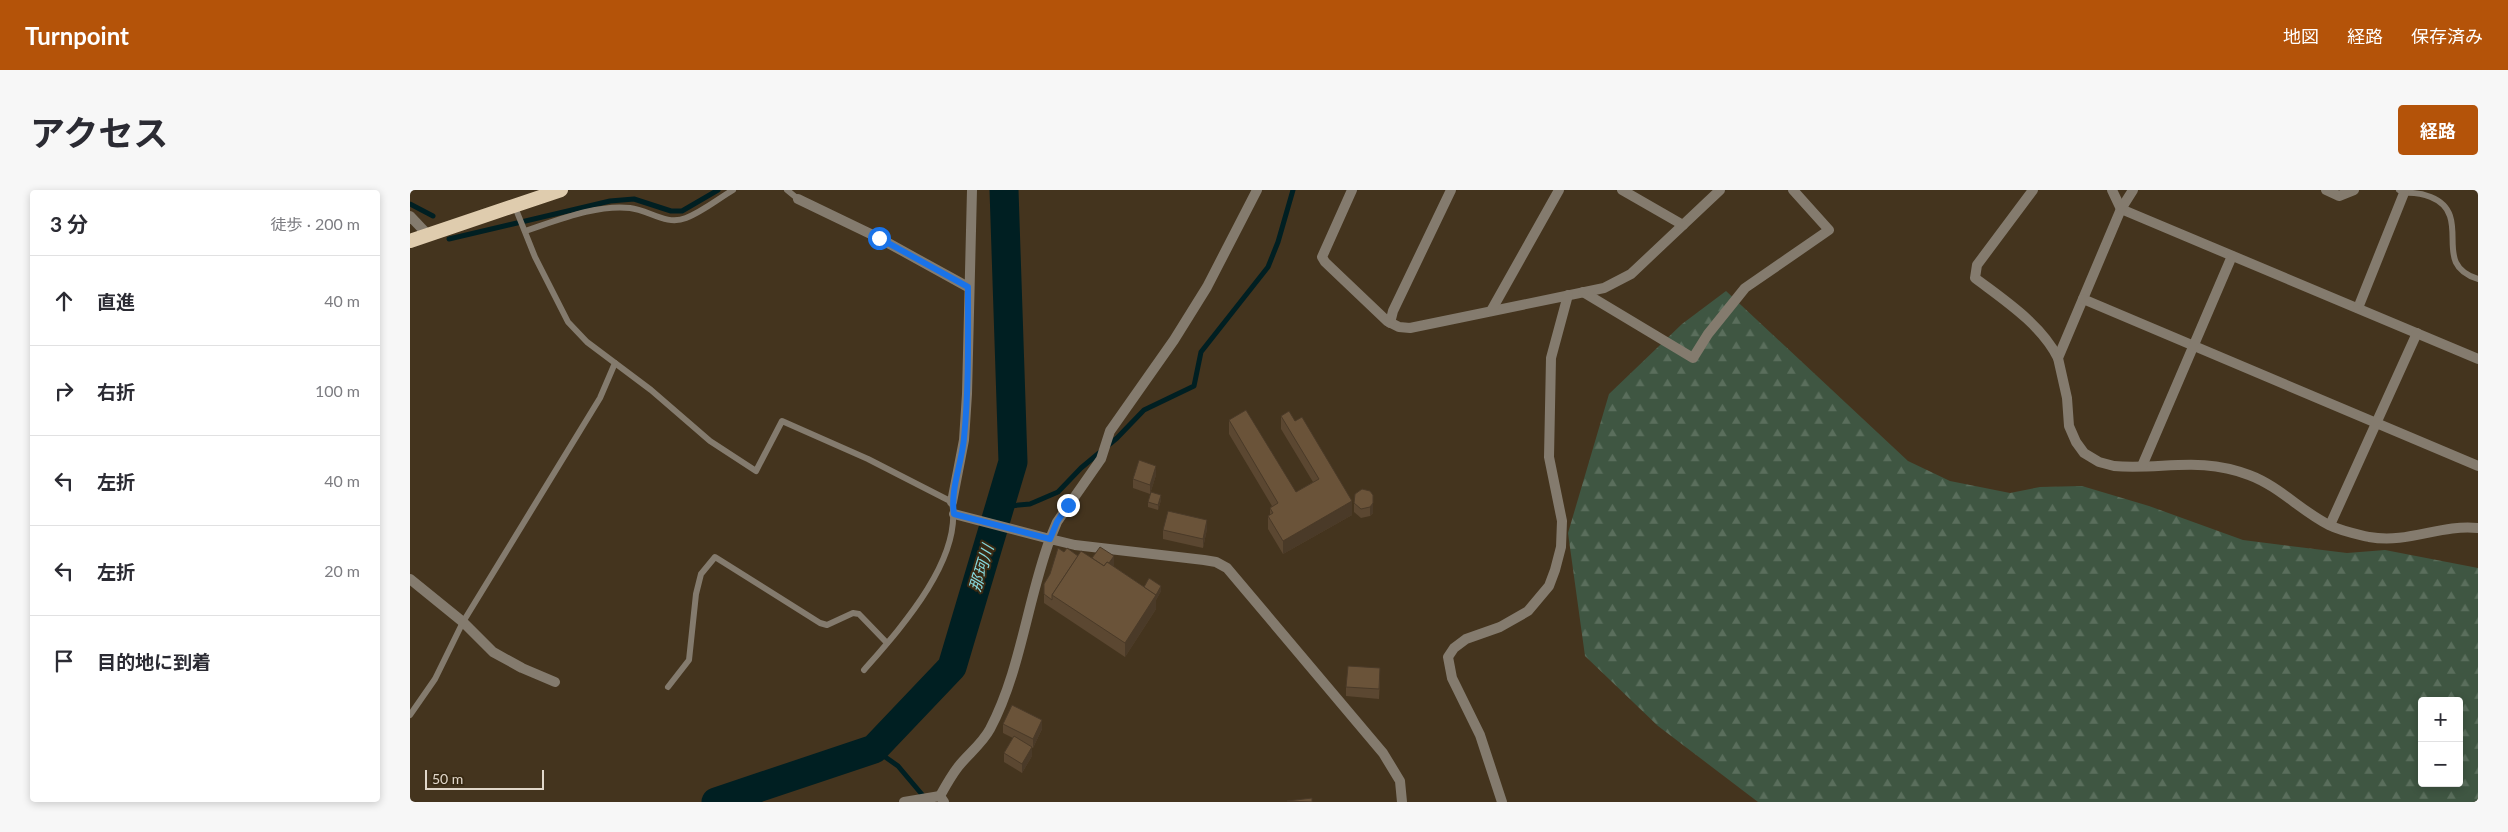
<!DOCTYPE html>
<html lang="ja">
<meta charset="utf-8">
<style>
body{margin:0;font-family:Lato,"Noto Sans JP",sans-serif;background:#f7f7f7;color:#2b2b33}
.controls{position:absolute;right:15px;bottom:15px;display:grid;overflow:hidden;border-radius:5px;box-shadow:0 2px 8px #0003}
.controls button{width:45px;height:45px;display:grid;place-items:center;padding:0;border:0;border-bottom:1px solid #e1e1e2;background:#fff;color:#2b2b33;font:25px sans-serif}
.scale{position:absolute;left:15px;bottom:12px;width:119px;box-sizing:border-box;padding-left:5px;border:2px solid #e1d7ca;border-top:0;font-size:14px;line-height:18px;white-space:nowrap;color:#e1d7ca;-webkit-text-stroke:4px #392a14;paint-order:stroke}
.stop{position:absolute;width:15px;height:15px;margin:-11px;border:4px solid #1a73e8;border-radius:50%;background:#fff}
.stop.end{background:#1a73e8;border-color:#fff;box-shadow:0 1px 5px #0008}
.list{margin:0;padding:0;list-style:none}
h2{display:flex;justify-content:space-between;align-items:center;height:65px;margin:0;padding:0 20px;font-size:21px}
h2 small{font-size:16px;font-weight:400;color:#7c7c81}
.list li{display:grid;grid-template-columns:32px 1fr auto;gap:15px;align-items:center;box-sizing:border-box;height:90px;padding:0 20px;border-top:1px solid #e1e1e2}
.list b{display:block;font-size:19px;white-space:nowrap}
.list em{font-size:16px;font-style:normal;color:#7c7c81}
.icon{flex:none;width:28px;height:28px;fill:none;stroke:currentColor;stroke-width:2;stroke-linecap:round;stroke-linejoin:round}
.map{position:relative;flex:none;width:2068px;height:612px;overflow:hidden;border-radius:5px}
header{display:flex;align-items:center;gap:30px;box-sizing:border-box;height:70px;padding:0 25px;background:#b45309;color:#fff}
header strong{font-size:24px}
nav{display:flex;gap:28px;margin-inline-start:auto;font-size:18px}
.intro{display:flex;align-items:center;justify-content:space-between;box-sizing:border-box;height:120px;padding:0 30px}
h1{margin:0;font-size:35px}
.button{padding:12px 22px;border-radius:5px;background:#b45309;color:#fff;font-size:18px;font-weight:700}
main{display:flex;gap:30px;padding:0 30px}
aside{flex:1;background:#fff;border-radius:5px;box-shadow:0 2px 8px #0003}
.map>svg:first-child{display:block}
</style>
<header>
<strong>Turnpoint</strong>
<nav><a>地図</a><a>経路</a><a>保存済み</a></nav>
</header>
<div class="intro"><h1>アクセス</h1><a class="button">経路</a></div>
<main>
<aside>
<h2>3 分<small>徒歩 · 200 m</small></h2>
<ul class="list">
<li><svg class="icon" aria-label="ahead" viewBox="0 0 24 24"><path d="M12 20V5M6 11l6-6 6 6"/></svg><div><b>直進</b></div><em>40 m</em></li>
<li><svg class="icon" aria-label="right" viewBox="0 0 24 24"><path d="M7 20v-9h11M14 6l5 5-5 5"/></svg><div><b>右折</b></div><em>100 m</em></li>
<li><svg class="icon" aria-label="left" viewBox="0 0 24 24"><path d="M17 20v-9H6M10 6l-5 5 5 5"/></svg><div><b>左折</b></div><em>40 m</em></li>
<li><svg class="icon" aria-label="left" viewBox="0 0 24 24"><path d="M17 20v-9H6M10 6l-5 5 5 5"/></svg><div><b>左折</b></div><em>20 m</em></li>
<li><svg class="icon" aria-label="arrive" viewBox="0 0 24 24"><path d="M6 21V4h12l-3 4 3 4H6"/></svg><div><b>目的地に到着</b></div></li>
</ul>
</aside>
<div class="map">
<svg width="2068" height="612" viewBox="0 0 2068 612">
<defs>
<pattern id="forest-firs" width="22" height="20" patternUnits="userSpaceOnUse" patternTransform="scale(1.25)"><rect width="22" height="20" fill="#3f5642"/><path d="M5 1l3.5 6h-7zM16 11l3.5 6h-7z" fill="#5a6e5c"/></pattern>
</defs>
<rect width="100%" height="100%" fill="#44341e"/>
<path fill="url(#forest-firs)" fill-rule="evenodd" d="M1316 101 1498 271 1540 291 1600 303 1630 297 1672 296 1739 316 1833 350 1937 363 1975 360 2068 378V612H1348L1248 536 1175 466 1158 343 1199 204 1272 134ZM2012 511H2049V593H2012Z"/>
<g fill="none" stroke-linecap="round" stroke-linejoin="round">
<g stroke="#001f22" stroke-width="5">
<path d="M0 14 23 26"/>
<path d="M39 49 200 11 224 9 261 21H272L308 0"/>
<path d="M589 317 620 314 648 302 671 278 707 248 734 220 784 196 791 162 858 77 868 52 883 0"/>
<path d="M464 559 488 576 515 608"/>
</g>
<path stroke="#001f22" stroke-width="29" d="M306 612 464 559 542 477 603 272 594 0"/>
<g stroke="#847b6e" stroke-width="6">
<path d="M377 0 388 9"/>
<path d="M1989 0 1994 3C2010 2 2034 7 2040 26 2048 50 2031 77 2068 89"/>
<path d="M105 17 125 67 158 132 177 152 241 200 300 251 346 281 372 231 458 269 542 312C553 370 489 440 454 480"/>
<path d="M115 41C146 31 187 14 220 18 239 20 256 36 276 28 292 22 308 9 323 0"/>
<path d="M258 497 279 470 286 404 291 384 305 367 410 433 417 435 443 423 449 424 477 453"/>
<path d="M0 525 25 489 53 432 190 208 205 173"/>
</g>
<g stroke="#847b6e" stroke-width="10">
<path d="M942 0 912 67 915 72 977 131 989 137 1000 138 1194 98 1221 84 1310 0"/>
<path d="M1212 0 1273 35"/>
<path d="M1623 0 1567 75 1565 88C1594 110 1631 134 1648 168"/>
<path d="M1702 0 1711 19 2068 169"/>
<path d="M1723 0 1711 19 1648 168 1657 208 1659 236 1666 252 1674 263 1689 272 1704 276C1752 280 1790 266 1839 285 1869 296 1891 321 1919 335 1931 341 1946 344 1959 347 1999 354 2030 334 2068 338"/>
<path d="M1916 0 1929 6 1944 0"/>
<path d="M388 9 469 48 558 97"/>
<path d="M0 26 18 45"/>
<path d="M1173 102 1283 168 1298 144 1335 98 1419 40 1383 0"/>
<path d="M1673 109 2068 276"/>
<path d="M1948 118 1994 3"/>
<path d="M1081 121 1149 0"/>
<path d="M980 133 983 121 1041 0"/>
<path d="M1732 276 1822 66"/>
<path d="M542 312 554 250 557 204 562 0"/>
<path d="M544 324 640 349 647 332 691 269 700 241 764 150 797 97 847 0"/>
<path d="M1920 335 2007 143"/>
<path d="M0 389 53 432 83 462 112 478 145 492"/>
<path d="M530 606C535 597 541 586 548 577 558 564 572 554 580 539 611 480 617 411 640 349L665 355 794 370 806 372 817 378 973 563 990 591 992 612"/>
<path d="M1092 612 1070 545 1042 488 1038 467 1044 458 1056 449 1090 437 1118 421 1139 396 1145 380 1151 357 1152 331 1139 267 1141 168 1158 105"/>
</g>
<path stroke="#847b6e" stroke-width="10" d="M494 612 530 606 534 612"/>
<path stroke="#dfccae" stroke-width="14" d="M0 51 151 0"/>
</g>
<g fill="#5b4731">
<path d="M871 226 942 325 873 364 858 339V326L860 325V318L862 316 819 244V230L886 302 903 292 871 239Z"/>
<path d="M746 285 740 304 723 298V289Z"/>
<path d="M963 305V323L960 326 951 328 944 322V313Z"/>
<path d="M751 310 748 320 738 317V312Z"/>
<path d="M797 339 793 358 753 349V340Z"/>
<path d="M654 362 668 366 682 368 704 375 703 376 734 397 751 401 746 410V419L715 467 634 413V394Z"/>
<path d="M970 487 969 509 936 506V497Z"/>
<path d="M593 534 632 539 623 558 621 557 622 566 612 583 594 572V563L603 548 593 543Z"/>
</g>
<g fill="#4a3a28">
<path d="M746 276V285L740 304V295Z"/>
<path d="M751 305V310L748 320V315Z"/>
<path d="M942 311V325L873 364V351Z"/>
<path d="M963 313V323L960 326V317Z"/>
<path d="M797 330V339L793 358V349Z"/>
<path d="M704 366V375L694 390V381Z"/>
<path d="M751 396V401L746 410V419L715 467V453Z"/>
<path d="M632 530V539L623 558V549Z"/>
<path d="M622 557V566L612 583V574Z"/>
</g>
<g fill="#6a5339" stroke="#4a3a28">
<path d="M836 220 886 302 909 289 871 226 879 221 885 231 892 227 942 311 873 351 858 326 863 323 860 318 868 313 819 230Z"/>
<path d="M729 270 746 276 740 295 723 289Z"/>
<path d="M952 299 960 301 963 305V313L960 317 951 319 944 313 945 304Z"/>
<path d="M741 302 751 305 748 315 738 312Z"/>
<path d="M758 321 797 330 793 349 753 340Z"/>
<path d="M690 357 704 366 699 373 697 372 694 376 682 368Z"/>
<path d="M648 358 654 362 657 358 668 366 642 405V410L634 404V394L640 384Z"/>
<path d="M671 361 694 376 697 372 746 405 715 453 642 405Z"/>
<path d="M739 388 751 396 746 405 734 397Z"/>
<path d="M938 476 970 478 969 499 936 497Z"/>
<path d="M602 515 632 530 623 549 593 534Z"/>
<path d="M604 546 622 557 612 574 594 563Z"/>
<path d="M902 608V612L877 611Z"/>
</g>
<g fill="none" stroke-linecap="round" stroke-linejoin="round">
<path stroke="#1a73e8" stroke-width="6" d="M469 48 558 97C558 147 559 198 554 248 552 273 540 299 544 324L640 349 647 332 658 315"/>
</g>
<g text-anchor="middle" stroke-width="4" stroke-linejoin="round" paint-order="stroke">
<g font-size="16" font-style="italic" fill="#86d8dd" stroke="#392a14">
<text transform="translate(571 378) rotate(-73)" y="6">那珂川</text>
</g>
</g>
</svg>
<div class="controls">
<button>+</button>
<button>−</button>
</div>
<div class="scale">50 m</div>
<div class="stop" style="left:469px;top:48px"></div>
<div class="stop end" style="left:658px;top:315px"></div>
</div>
</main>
